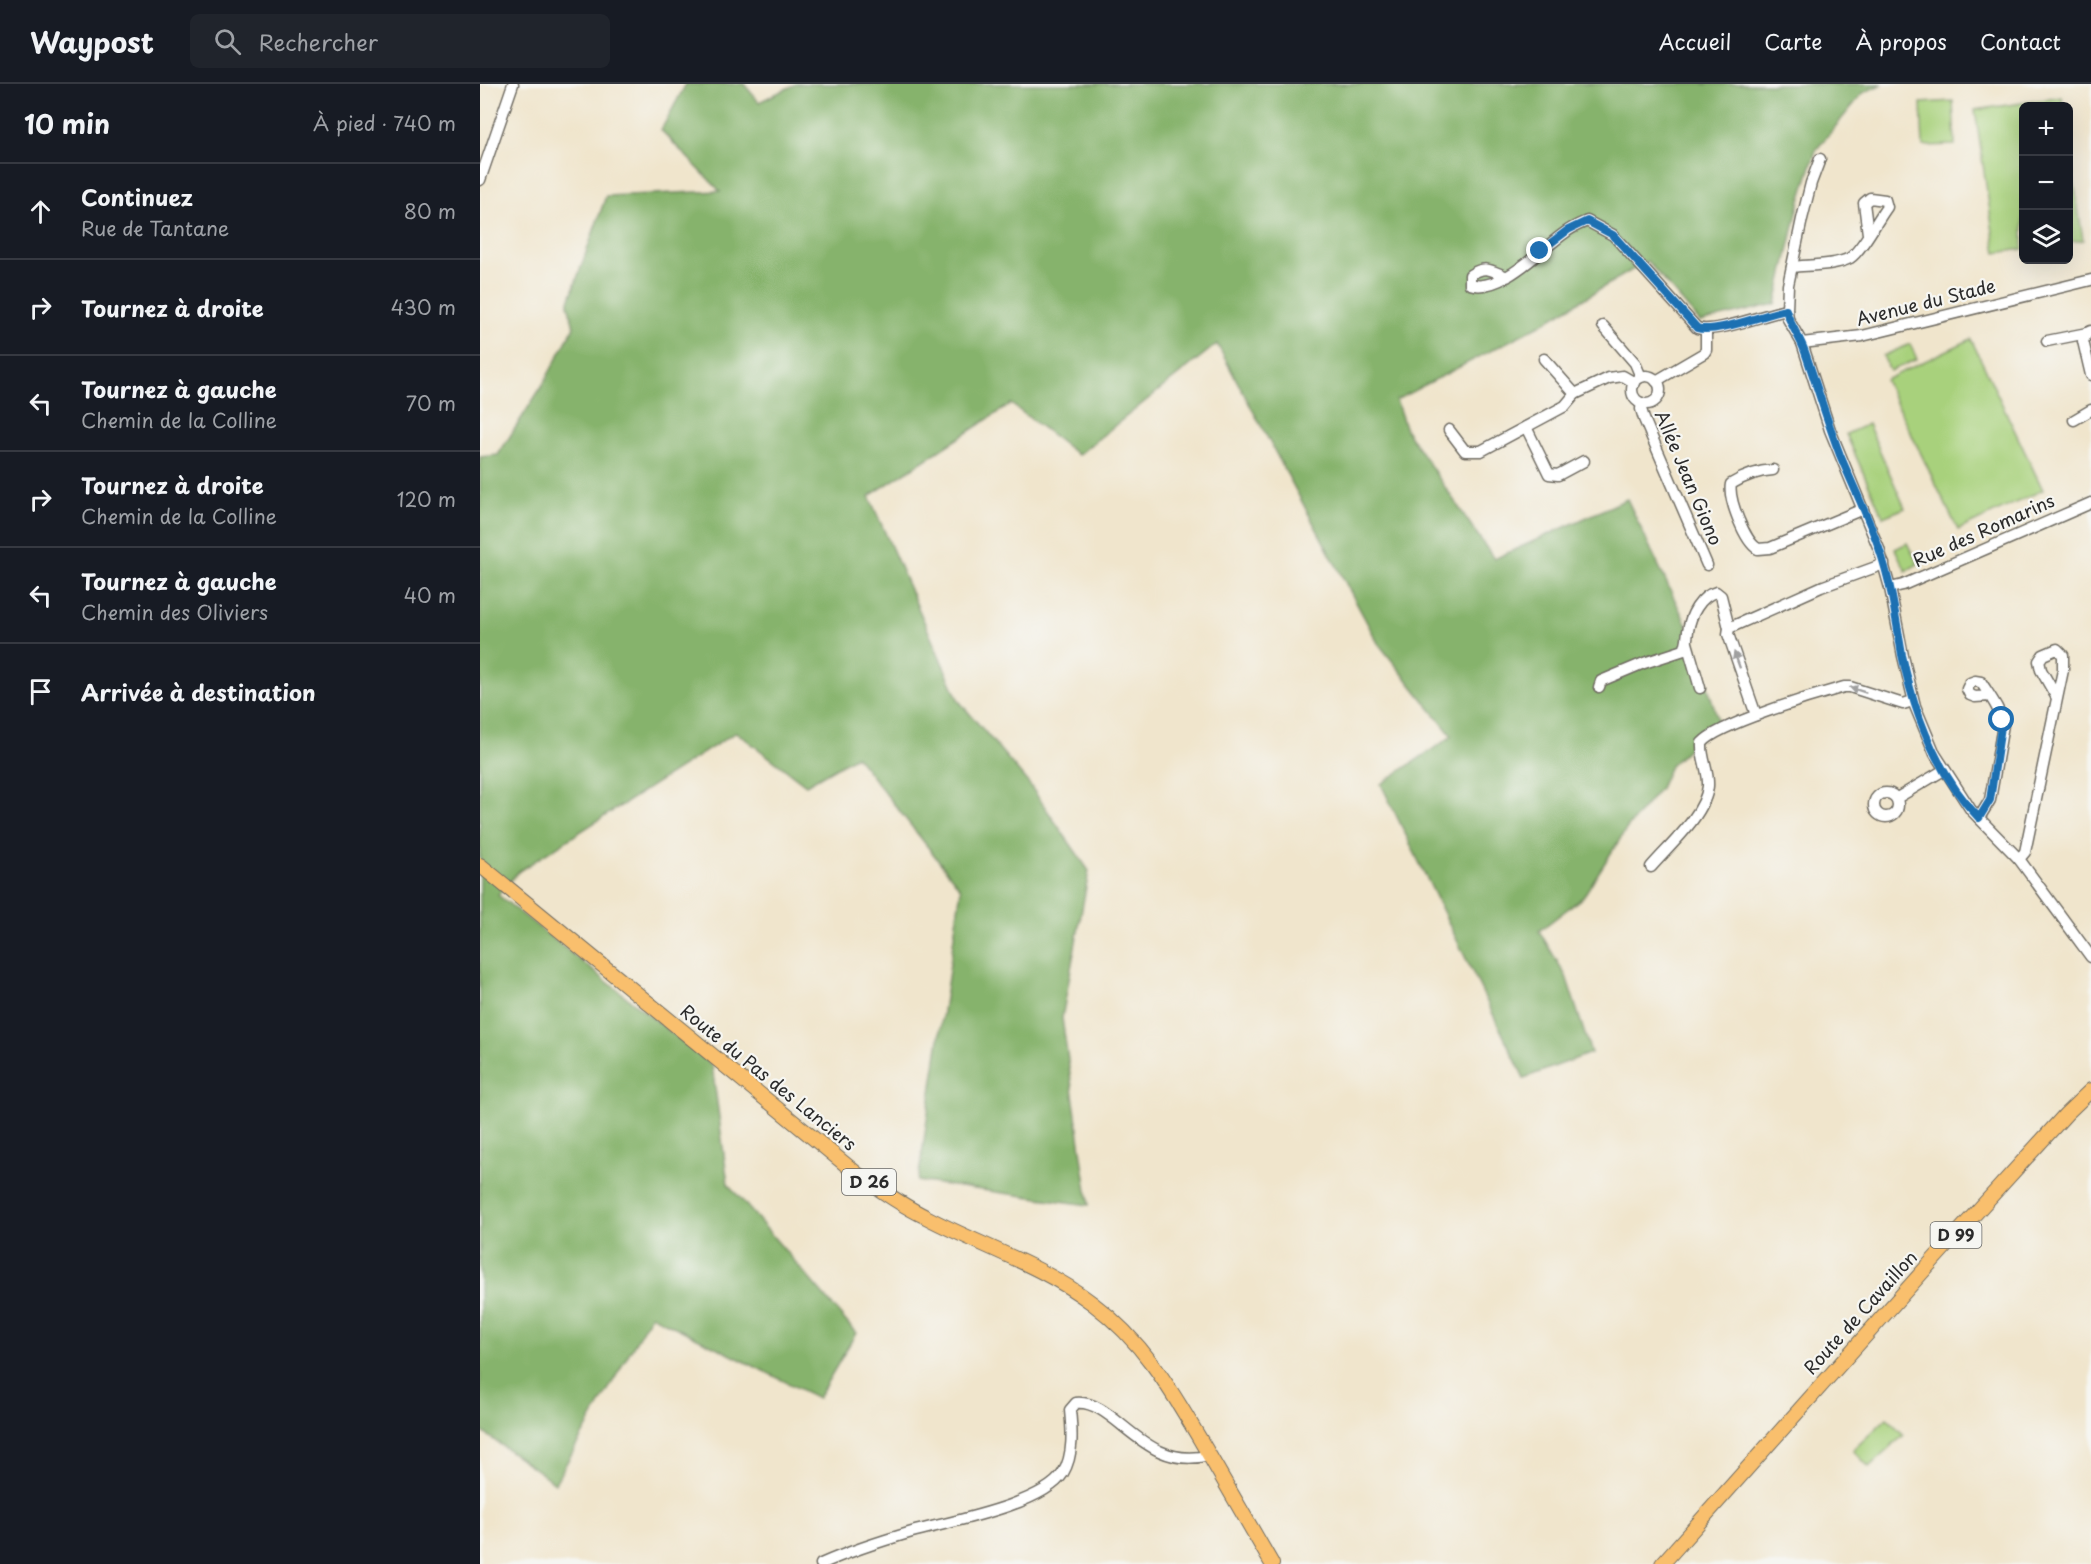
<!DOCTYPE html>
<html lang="fr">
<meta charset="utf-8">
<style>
body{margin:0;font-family:"Playpen Sans",sans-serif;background:#20242c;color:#f1f3f6}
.controls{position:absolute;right:18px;top:18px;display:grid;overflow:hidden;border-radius:9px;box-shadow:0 6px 24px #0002}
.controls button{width:54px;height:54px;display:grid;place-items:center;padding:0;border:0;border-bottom:2px solid #363941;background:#171b24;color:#f1f3f6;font:30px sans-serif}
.stop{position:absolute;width:18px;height:18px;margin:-14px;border:4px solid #1f6fb2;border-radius:50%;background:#fff}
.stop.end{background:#1f6fb2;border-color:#fff;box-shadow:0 2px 6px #0008}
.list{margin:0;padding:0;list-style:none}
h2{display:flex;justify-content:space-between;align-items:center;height:78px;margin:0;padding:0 24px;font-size:26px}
h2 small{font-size:20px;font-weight:400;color:#9ea1a6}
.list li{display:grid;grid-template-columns:39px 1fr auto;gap:18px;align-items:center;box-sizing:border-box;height:96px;padding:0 24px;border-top:2px solid #363941}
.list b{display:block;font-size:22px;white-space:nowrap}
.list p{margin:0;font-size:20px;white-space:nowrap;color:#9ea1a6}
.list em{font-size:20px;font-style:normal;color:#9ea1a6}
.icon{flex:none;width:33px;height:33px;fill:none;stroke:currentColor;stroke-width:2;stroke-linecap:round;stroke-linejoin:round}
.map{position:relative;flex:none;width:1611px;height:1480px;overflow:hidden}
header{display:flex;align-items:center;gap:36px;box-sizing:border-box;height:84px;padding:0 30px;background:#171b24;border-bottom:2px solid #363941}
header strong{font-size:28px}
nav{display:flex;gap:33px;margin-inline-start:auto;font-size:21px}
.search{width:420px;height:54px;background:#20242c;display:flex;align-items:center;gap:15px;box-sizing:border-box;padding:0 21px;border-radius:9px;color:#9ea1a6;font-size:22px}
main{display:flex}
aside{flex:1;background:#171b24}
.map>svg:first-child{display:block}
</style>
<header>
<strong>Waypost</strong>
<div class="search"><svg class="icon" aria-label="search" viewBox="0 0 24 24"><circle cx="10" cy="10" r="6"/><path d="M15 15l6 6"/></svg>Rechercher</div>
<nav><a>Accueil</a><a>Carte</a><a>À propos</a><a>Contact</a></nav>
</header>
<main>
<aside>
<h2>10 min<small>À pied · 740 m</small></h2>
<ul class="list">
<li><svg class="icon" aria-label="ahead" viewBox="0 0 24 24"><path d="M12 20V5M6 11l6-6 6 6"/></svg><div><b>Continuez</b><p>Rue de Tantane</p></div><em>80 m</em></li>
<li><svg class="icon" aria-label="right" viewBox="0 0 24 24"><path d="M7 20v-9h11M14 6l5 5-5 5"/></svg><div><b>Tournez à droite</b></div><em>430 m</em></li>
<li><svg class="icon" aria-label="left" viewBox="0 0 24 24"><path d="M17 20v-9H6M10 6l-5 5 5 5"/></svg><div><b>Tournez à gauche</b><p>Chemin de la Colline</p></div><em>70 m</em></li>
<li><svg class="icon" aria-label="right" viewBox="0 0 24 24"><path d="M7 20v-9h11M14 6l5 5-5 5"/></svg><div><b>Tournez à droite</b><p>Chemin de la Colline</p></div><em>120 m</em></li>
<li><svg class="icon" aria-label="left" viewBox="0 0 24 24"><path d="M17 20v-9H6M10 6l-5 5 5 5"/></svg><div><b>Tournez à gauche</b><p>Chemin des Oliviers</p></div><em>40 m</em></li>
<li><svg class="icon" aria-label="arrive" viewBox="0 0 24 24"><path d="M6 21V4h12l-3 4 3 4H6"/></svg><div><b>Arrivée à destination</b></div></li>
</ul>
</aside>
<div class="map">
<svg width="1611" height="1480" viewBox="0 0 1611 1480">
<rect width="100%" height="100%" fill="#f6f6f2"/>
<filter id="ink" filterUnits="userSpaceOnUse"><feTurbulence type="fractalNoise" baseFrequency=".0167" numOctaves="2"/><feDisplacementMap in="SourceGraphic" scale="12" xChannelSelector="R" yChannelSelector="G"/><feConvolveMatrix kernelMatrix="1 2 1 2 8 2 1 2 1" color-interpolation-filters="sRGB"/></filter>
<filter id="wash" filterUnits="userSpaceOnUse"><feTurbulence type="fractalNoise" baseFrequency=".008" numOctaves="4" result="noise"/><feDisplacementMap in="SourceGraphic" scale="24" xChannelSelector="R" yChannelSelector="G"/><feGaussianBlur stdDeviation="1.35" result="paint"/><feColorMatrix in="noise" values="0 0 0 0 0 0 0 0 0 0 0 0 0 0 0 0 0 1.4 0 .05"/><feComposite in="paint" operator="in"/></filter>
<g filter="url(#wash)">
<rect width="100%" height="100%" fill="#f0e5cc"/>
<g fill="#a8d17c" stroke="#6a7e54" stroke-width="1.5">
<path d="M1582 13 1583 22H1544L1543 165 1516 169 1495 26Z"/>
<path d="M1473 17 1475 61 1443 62 1441 19Z"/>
<path d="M1588 58 1603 156 1589 158H1588Z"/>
<path d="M1491 255 1563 406 1478 446 1405 296Z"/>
<path d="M1430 260 1437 275 1410 287 1403 272Z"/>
<path d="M1388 340 1425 424 1403 433 1366 350Z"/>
<path d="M1427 459 1438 480 1426 487 1415 465Z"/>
<path d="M1407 1334 1424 1351 1389 1383 1373 1366Z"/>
</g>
<path fill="#86b36c" stroke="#586f4c" stroke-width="1.5" d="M206 0H264L279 18 316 0H1402L1383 9 1336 66 1319 120 1296 220 1220 238 1167 177 1060 241 916 316 926 346 1014 475 1147 415 1213 554 1238 636 1190 682 1180 704 1147 744 1103 813 1059 847 1086 892 1111 969 1044 994 901 700 972 652 898 559 737 260 598 371 531 320 389 412 479 617 549 700 609 787 582 934 609 1121 438 1097 481 805 376 672 326 701 256 648 39 787 18 811 232 981 248 1100 376 1249 338 1314 171 1231 75 1399 0 1346V373L18 371 62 302 94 243 88 220 126 112 240 107 181 46Z"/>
</g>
<g filter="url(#ink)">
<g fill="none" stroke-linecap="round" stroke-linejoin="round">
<g stroke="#706c63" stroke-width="13">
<g id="minor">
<path d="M1340 75 1331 99 1322 135 1308 201 1307 226 1308 235 1322 259 1350 346 1399 465 1410 504 1423 572 1435 622 1455 670 1491 726 1539 775 1611 873"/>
<path d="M0 96 33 0"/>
<path d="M1312 183C1330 181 1354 182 1370 174 1381 167 1398 135 1407 123L1405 116 1390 114 1384 119 1388 150"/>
<path d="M1027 193C1010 186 1006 181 990 191V200C1021 210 1062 164 1086 148 1092 143 1100 140 1107 137L1133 151 1217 244C1235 250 1285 230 1307 226"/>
<path d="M1123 242 1155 279 1161 293"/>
<path d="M1611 247 1607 249 1603 257 1611 291"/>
<path d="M1567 257 1607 249"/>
<path d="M1322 259 1382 252 1611 196"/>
<path d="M1064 275 1095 310"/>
<circle cx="1166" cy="306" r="14"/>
<path d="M1176 297 1224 269 1226 266V246"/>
<path d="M1162 319 1161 325 1164 335 1227 481"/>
<path d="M1594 336 1611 326"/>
<path d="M1046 343 1069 390 1078 391 1104 377"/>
<path d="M969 346 985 367H1001L1085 322 1095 310 1129 294 1143 292 1155 299"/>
<path d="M1293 386C1278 387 1264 392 1251 400 1248 415 1265 458 1278 465L1290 464 1383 425"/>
<path d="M1410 504 1423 501 1611 419"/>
<path d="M1207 559 1220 604"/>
<path d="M1119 603 1121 597 1164 579 1204 566C1207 560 1207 554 1208 547 1210 532 1220 512 1236 508L1241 512 1249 544"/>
<path d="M1276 631 1248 550 1249 544 1341 503 1404 480"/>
<circle cx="1406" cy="721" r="12"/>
<path d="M1417 714 1464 686"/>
<path d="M1499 734 1510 716 1523 641C1521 626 1509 611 1501 598L1495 597 1490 599 1487 605 1490 611 1495 613 1510 612"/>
<path d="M1539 775 1545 768 1583 586V571L1577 565 1563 571 1559 577 1561 586 1577 614"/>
<path d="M1171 783C1189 762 1226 730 1228 702 1229 687 1221 674 1222 659 1238 640 1335 611 1364 603H1370L1423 620 1433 617"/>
<path d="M341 1480C370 1467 401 1457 432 1448 468 1438 563 1421 583 1389 594 1371 592 1346 590 1326L596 1319C636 1315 664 1389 729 1371"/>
</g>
</g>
<g stroke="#706c63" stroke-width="16">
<g id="major">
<path d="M0 781 376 1089C399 1105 421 1121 446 1133 501 1162 562 1181 612 1219 667 1260 694 1311 728 1369 749 1406 771 1443 792 1480"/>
<path d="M1182 1480 1454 1175 1586 1030 1611 1006"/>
</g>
</g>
<use href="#minor" stroke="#fff" stroke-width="10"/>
<use href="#major" stroke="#f9bf6d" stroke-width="14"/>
</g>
<defs><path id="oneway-solid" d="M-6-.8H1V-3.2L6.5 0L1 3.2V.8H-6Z" transform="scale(1.5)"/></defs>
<g fill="#a0a0a0">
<use href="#oneway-solid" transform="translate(1257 576) rotate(-110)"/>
<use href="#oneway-solid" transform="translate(1378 606) rotate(-162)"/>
</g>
</g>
<g fill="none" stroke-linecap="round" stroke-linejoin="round" filter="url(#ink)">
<path stroke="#1f6fb2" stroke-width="8" d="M1060 167 1088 146 1107 137 1133 151 1217 244C1235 250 1285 230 1306 226 1310 241 1320 253 1325 268 1337 302 1347 337 1360 371 1373 402 1388 432 1399 464 1411 498 1416 535 1422 571 1434 628 1457 691 1499 734L1510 716 1522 636"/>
</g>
<g text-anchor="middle" stroke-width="4.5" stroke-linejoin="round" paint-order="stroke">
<g fill="#f6f6f2" stroke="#686867" stroke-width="1.5">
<rect x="362" y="1085" width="54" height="26" rx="4.5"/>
<rect x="1450.5" y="1138" width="51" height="26" rx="4.5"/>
</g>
<g font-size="16" font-weight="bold" fill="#2b2b2b">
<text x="389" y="1104">D 26</text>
<text x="1476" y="1157">D 99</text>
</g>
<g font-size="18" fill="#2b2b2b" stroke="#f6f6f2">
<text transform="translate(1446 219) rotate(-14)" y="6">Avenue du Stade</text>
<text transform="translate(1208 394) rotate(67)" y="6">Allée Jean Giono</text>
<text transform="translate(1504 447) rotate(-24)" y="6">Rue des Romarins</text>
<text transform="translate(288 994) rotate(39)" y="6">Route du Pas des Lanciers</text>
<text transform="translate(1381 1229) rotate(-48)" y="6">Route de Cavaillon</text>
</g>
</g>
</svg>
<div class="controls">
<button>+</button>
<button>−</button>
<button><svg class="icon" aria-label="layers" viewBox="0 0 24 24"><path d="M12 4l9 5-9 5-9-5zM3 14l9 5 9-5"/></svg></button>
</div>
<div class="stop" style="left:1522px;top:636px"></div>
<div class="stop end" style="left:1060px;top:167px"></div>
</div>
</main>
